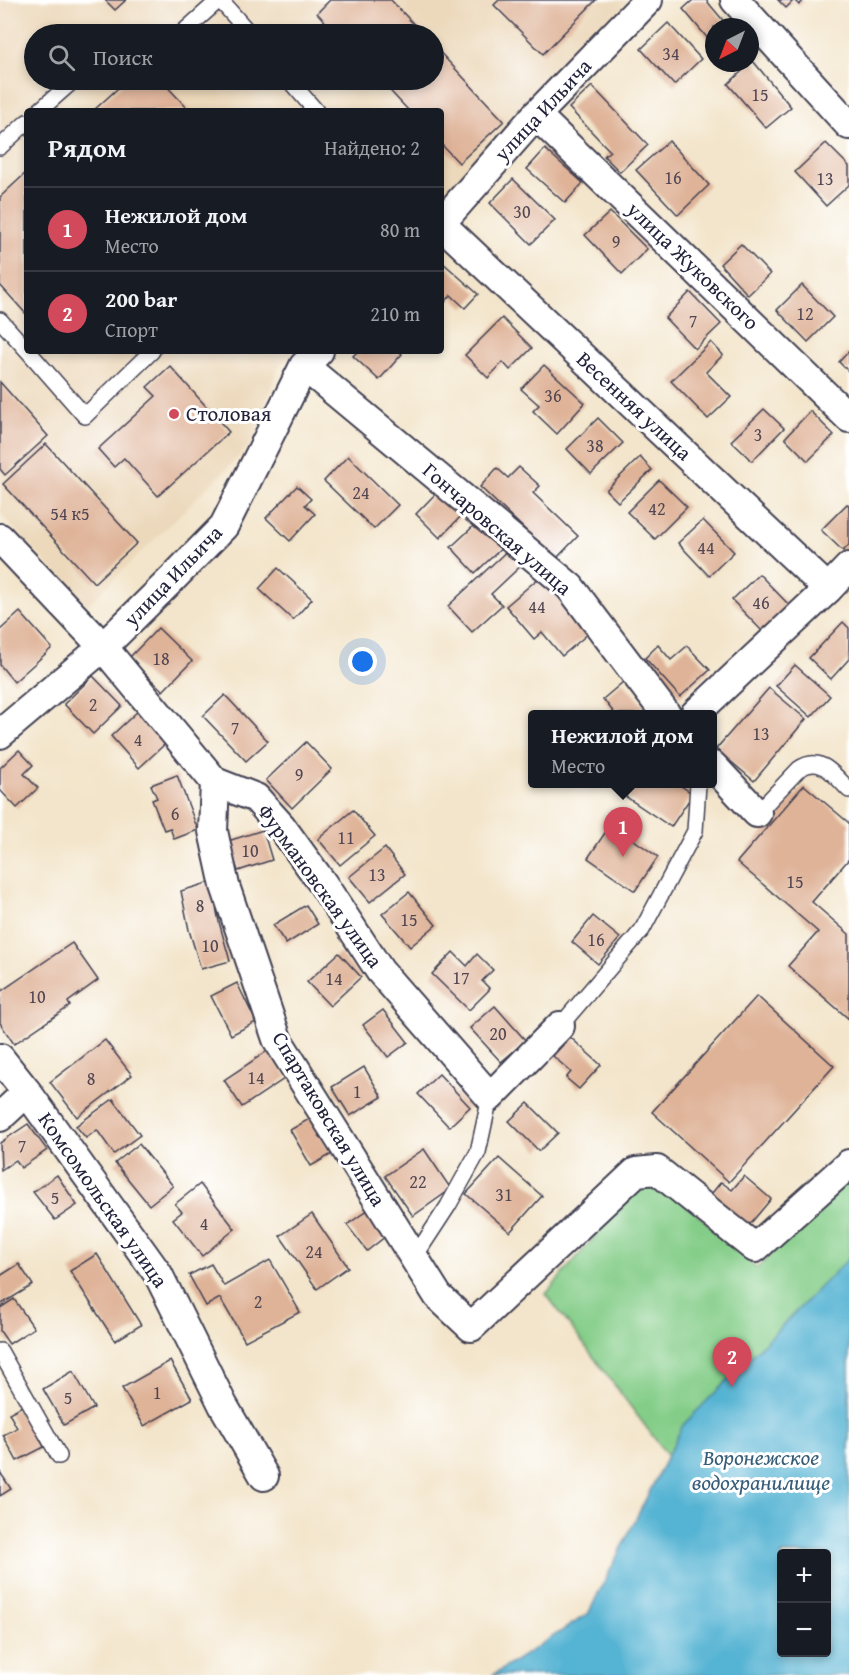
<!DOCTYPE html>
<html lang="ru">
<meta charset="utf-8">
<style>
body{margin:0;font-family:"Gentium Book Plus",serif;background:#242831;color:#f1f3f6}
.controls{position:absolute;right:18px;bottom:18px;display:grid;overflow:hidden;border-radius:6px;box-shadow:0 3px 9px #0003}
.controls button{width:54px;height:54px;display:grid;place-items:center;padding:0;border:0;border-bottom:2px solid #363941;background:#171b24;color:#f1f3f6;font:30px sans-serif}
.compass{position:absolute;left:705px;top:18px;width:54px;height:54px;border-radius:50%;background:#171b24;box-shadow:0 3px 9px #0003;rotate:222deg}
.you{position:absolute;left:363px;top:662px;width:21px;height:21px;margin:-15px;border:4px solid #fff;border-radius:50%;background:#1a73e8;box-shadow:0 0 0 9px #1a73e833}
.badge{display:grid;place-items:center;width:39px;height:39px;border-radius:50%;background:#d1495b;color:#fff;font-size:20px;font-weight:700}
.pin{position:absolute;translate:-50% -50px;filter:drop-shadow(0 2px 3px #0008)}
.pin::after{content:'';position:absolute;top:32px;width:21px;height:18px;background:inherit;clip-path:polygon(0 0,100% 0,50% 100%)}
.popup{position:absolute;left:528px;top:710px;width:189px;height:78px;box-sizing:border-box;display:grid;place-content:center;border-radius:6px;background:#171b24;filter:drop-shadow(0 2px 4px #0005);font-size:20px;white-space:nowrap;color:#9ea1a6}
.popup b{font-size:22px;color:#f1f3f6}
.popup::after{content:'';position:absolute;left:50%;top:100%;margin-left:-12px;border:12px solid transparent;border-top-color:#171b24}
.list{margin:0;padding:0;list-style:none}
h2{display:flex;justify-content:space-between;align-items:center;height:78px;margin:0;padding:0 24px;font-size:26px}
h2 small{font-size:20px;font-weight:400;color:#9ea1a6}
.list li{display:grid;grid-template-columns:39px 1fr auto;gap:18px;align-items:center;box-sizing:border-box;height:84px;padding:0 24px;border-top:2px solid #363941}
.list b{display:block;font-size:22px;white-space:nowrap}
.list p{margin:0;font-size:20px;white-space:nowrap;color:#9ea1a6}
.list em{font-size:20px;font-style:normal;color:#9ea1a6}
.icon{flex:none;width:33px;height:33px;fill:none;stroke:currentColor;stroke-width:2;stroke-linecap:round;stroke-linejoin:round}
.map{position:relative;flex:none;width:849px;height:1675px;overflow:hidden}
.search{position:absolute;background:#171b24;box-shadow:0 3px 9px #0003;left:24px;top:24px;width:420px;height:66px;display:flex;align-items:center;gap:15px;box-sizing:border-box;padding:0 21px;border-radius:33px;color:#9ea1a6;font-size:22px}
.panel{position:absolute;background:#171b24;box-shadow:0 3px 9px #0003;left:24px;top:108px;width:420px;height:246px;border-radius:6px}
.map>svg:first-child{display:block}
</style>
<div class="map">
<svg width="849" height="1675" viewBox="0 0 849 1675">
<rect width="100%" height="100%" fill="#fff"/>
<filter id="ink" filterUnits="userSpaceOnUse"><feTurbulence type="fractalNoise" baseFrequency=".0167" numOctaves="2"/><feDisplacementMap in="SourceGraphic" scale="12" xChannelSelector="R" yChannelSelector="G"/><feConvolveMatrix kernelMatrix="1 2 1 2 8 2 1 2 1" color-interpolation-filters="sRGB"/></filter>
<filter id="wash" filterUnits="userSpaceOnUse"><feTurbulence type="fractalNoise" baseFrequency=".008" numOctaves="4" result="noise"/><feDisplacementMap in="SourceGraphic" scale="24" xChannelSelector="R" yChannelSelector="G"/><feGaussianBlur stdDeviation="1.35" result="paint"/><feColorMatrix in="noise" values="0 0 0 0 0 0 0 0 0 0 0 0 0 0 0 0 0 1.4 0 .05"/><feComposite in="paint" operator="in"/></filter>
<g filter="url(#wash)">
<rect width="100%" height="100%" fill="#f3e5cb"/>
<path fill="#ecd8ba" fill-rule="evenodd" d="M0 0H631L441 197V111H27V351H294L279 366 251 445 87 605 0 514ZM34 34H434V80H34Z"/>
<path fill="#84cd88" stroke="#537862" stroke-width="1.5" d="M659 1180 757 1268 849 1180V1483L685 1479 546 1294 639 1184Z"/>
<path fill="#54b3d3" stroke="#3b6a87" stroke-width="1.5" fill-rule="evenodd" d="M849 1258V1675H493L588 1614 683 1425ZM782 1554H826V1652H782Z"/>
<g id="blocks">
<g fill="#dfb398">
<path d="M105 0H126L115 10Z"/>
<path d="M330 0H391L423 34H337L317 13Z"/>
<path d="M499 0H596L543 54 494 5Z"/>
<path d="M693 0H706L727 25 724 27H714V36L709 40 683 9Z"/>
<path d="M778 0H804L799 5 794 0 786 8Z"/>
<path d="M668 23 701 59 674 85 641 49Z"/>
<path d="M434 46 504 121 459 163 441 144V111H409L380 80H434Z"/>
<path d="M753 61 791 107 766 128 728 84Z"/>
<path d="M127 80H161L190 111H93Z"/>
<path d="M592 86 648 145 620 172 604 156 610 151 569 108Z"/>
<path d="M669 141 709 185 678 215 636 170Z"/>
<path d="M826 143 849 166V185L826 206 795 172Z"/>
<path d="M545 149 583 183 565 203 527 169Z"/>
<path d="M27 172V315L0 285V197Z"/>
<path d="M513 179 555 220 531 244 490 203Z"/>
<path d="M610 212 647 249 622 274 585 235Z"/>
<path d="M741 244 770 274 748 295 720 264Z"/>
<path d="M441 261 478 294 465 308 451 295 441 307Z"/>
<path d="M802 285 833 317 808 342 777 310Z"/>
<path d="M690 292 721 324 695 349 665 318Z"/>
<path d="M502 318 532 348 510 370 503 362 488 378 465 355Z"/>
<path d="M711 342 723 355 706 372 731 397 708 419 671 381Z"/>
<path d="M358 351H399L402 354 379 380 353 356Z"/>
<path d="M849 351V372L839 362Z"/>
<path d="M544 365 585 403 557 434 533 411 539 405 521 389Z"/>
<path d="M170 366 229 432 158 496 124 458 114 467 98 449 156 396 147 387Z"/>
<path d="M0 382 48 436 5 475 0 469Z"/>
<path d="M764 409 784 428 752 461 731 441Z"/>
<path d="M810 411 834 435 808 461 785 438Z"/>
<path d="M598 418 623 443 591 474 567 449Z"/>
<path d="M46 444 137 543 94 583 3 484Z"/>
<path d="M348 456 398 505 374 529 324 481Z"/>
<path d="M640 457 652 470 618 502 606 490Z"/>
<path d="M519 467 540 486 533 493 578 536 556 559 480 487 497 468 508 478Z"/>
<path d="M659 480 687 507 655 539 627 512Z"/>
<path d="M297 486 311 499 305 505 315 514 290 541 266 518Z"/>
<path d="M439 490 463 514 440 538 416 514Z"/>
<path d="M847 504 849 505V545L843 551 821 530Z"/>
<path d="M480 520 505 545 475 573 451 547Z"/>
<path d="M703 520 734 552 709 576 678 543Z"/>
<path d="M511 547 525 562 491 594 502 605 472 632 448 606Z"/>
<path d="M278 568 312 599 293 620 259 589Z"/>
<path d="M759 574 790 606 763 632 732 600Z"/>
<path d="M541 576 589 633 562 656 542 632 534 639 506 606Z"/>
<path d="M20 612 52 648 14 682 0 665V630Z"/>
<path d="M843 622 849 628V659L831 679 809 658Z"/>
<path d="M158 628 192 661 163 691 129 658Z"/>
<path d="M658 645 671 660 687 646 710 670 680 697 645 658Z"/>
<path d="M795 665 830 696 811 717 776 686Z"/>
<path d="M93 676 122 706 93 734 64 704Z"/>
<path d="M623 682 650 714H615L603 699Z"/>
<path d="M769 688 806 719 754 781 716 749Z"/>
<path d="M225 695 268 741 246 761 203 716Z"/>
<path d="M139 710 165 744 139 768 111 736Z"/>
<path d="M306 742 332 769 292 808 266 780Z"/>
<path d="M19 750 33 765 24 774 38 788 17 808 0 790V768Z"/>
<path d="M177 775 198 830 174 839 170 828 164 830 152 800 157 798 151 785Z"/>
<path d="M629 784H678L693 794 671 827 622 794Z"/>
<path d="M804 785 849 823V859L812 902 849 934V1019L788 966 818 932 737 862Z"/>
<path d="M353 810 375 836 340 865 318 839Z"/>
<path d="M611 824 658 857 635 891 588 858Z"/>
<path d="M263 830 272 860 238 871 228 841Z"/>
<path d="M385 848 405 874 370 902 349 877Z"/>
<path d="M211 882 219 922 230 961 201 969 189 930 181 891Z"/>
<path d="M409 892 436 925 410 947 382 914Z"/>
<path d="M306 905 318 924 286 944 273 925Z"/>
<path d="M593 916 620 938 598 964 572 942Z"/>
<path d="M72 943 98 980 68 1002 70 1006 14 1044 0 1023V992Z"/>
<path d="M453 952 467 966 477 954 493 970 482 981 490 989 469 1010 432 974Z"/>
<path d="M339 953 361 977 330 1006 307 982Z"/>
<path d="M237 983 256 1022 231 1035 211 996Z"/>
<path d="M757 996 834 1066 729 1182 652 1112Z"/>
<path d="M495 1006 526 1041 501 1062 470 1028Z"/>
<path d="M383 1010 408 1042 388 1057 363 1025Z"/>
<path d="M570 1037 601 1065 579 1089 566 1078 571 1072 553 1056Z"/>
<path d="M105 1040 132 1075 77 1117 50 1082Z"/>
<path d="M269 1050 287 1077 242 1107 224 1080Z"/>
<path d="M364 1067 382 1097 350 1116 332 1087Z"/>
<path d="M439 1074 470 1107 449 1127 418 1094Z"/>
<path d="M113 1099 140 1135 114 1154 97 1130 86 1138 76 1126Z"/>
<path d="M528 1103 558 1133 539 1151 509 1121Z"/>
<path d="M311 1118 332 1154 311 1166 290 1130Z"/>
<path d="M28 1124 47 1150 21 1168 16 1160 1 1170 0 1143Z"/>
<path d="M139 1144 173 1186 149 1205 115 1163Z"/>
<path d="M424 1149 451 1189 413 1216 385 1176Z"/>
<path d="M499 1158 542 1196 510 1232 466 1194Z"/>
<path d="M57 1175 77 1205 55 1220 33 1192Z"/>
<path d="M744 1176 771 1199 745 1230 708 1198 721 1182 732 1190Z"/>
<path d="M200 1184 235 1229 202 1256 173 1219 182 1212 175 1204Z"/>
<path d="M372 1207 391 1232 367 1251 347 1225Z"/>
<path d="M312 1214 348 1267 317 1289 280 1236Z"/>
<path d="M97 1254 141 1325 115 1341 70 1271Z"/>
<path d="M270 1260 300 1312 245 1341 220 1298 206 1306 189 1275 211 1264 224 1286Z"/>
<path d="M19 1264 33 1285 0 1305V1276Z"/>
<path d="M14 1299 34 1328 9 1344 0 1331V1308Z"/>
<path d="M170 1361 192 1399 144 1426 122 1388Z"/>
<path d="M73 1371 94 1408 64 1425 43 1389Z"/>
<path d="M26 1404 34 1419 31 1421 44 1447 17 1461 3 1435 17 1428 9 1413Z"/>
<path d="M0 1472 11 1489 0 1496Z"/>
</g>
</g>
</g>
<g filter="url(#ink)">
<use href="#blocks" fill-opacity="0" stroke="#413f51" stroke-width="1.5"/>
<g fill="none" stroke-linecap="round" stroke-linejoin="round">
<g stroke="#413f51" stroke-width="18">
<g id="service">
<path d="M220 0 250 34"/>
<path d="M181 34 219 0"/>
<path d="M289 80 316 111"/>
<path d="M39 111 74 80"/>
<path d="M0 147 27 122"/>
<path d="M0 320 27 350"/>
<path d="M28 351 85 416 152 351"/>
<path d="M757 813 799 769C821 754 834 775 849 790"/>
<path d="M560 1026 642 930 695 831 698 784"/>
<path d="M414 1258 448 1206 478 1152 490 1097"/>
<path d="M0 1351 59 1456"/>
</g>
</g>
<g stroke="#413f51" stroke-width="32">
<g id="minor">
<path d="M735 0 849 125"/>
<path d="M536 115 849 418"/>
<path d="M441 223 536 115 648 0"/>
<path d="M441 224 828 589"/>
<path d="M304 366 570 587 666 714"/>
<path d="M0 538 103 647 215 782 256 798 281 826 323 884 380 971 490 1097 560 1026"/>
<path d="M695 714 828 589 849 567"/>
<path d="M0 734 103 647 175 576 224 526 304 366 319 351"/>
<path d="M713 766 757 813"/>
<path d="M215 782 213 831 225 886 277 1039 438 1296 471 1327 636 1172 657 1170 755 1248 849 1164"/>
<path d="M0 1058 27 1092 158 1274 223 1405 264 1476"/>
<path d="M0 1117 27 1092"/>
</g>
</g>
<use href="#service" stroke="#fff" stroke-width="15"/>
<use href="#minor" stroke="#fff" stroke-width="28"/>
</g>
</g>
<circle fill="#d1495b" stroke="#fff" stroke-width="2" cx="174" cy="414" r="6"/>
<g text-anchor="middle" stroke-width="6" stroke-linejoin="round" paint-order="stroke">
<g font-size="18" fill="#514652">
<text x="671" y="60">34</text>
<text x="760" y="101">15</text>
<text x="673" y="184">16</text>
<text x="825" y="185">13</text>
<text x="522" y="218">30</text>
<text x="616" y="248">9</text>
<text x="805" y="320">12</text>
<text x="693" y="327">7</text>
<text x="553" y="402">36</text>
<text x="758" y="441">3</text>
<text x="595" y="452">38</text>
<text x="361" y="499">24</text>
<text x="657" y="515">42</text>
<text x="70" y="520">54 к5</text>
<text x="706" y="554">44</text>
<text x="761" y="609">46</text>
<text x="537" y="613">44</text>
<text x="161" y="665">18</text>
<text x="93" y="711">2</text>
<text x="235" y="734">7</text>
<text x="761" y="740">13</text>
<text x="138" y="746">4</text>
<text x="299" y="781">9</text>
<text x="175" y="820">6</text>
<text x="346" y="844">11</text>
<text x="250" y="857">10</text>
<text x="377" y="881">13</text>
<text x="795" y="888">15</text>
<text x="200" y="912">8</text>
<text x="409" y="926">15</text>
<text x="596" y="946">16</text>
<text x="210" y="952">10</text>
<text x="461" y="984">17</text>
<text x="334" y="985">14</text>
<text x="37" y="1003">10</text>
<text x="498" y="1040">20</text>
<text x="256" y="1084">14</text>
<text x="91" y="1085">8</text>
<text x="357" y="1098">1</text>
<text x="22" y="1152">7</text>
<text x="418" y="1188">22</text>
<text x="504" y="1201">31</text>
<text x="55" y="1204">5</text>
<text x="204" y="1230">4</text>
<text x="314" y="1258">24</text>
<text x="258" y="1308">2</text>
<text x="157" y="1399">1</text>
<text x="68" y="1404">5</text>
</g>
<g font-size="21" fill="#22223b" stroke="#fff">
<text transform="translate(543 110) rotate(-47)" y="7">улица Ильича</text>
<text transform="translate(693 266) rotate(44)" y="7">улица Жуковского</text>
<text transform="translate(634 406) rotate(43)" y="7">Весенняя улица</text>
<text transform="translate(497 529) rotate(41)" y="7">Гончаровская улица</text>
<text transform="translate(173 576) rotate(-46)" y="7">улица Ильича</text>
<text transform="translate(320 886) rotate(54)" y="7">Фурмановская улица</text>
<text transform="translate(329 1119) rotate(59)" y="7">Спартаковская улица</text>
<text transform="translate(103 1200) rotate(55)" y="7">Комсомольская улица</text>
</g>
<g font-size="21" fill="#22223b" stroke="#fff" text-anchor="start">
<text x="186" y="421">Столовая</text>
</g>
<g font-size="22" font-style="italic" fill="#365c78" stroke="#fff">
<text x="761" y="1465">Воронежское<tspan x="761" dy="25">водохранилище</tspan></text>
</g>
</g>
</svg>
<div class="controls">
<button>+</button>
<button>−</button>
</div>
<svg class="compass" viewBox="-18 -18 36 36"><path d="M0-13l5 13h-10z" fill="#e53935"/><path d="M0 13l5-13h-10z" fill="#9ea1a6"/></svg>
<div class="you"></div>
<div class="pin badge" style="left:623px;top:857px">1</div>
<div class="popup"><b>Нежилой дом</b>Место</div>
<div class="pin badge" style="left:732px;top:1387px">2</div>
<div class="search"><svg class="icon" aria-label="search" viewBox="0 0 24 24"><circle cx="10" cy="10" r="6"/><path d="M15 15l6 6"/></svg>Поиск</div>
<section class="panel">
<h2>Рядом<small>Найдено: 2</small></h2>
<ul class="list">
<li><span class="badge">1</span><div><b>Нежилой дом</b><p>Место</p></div><em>80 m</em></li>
<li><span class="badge">2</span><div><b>200 bar</b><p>Спорт</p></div><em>210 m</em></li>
</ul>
</section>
</div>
